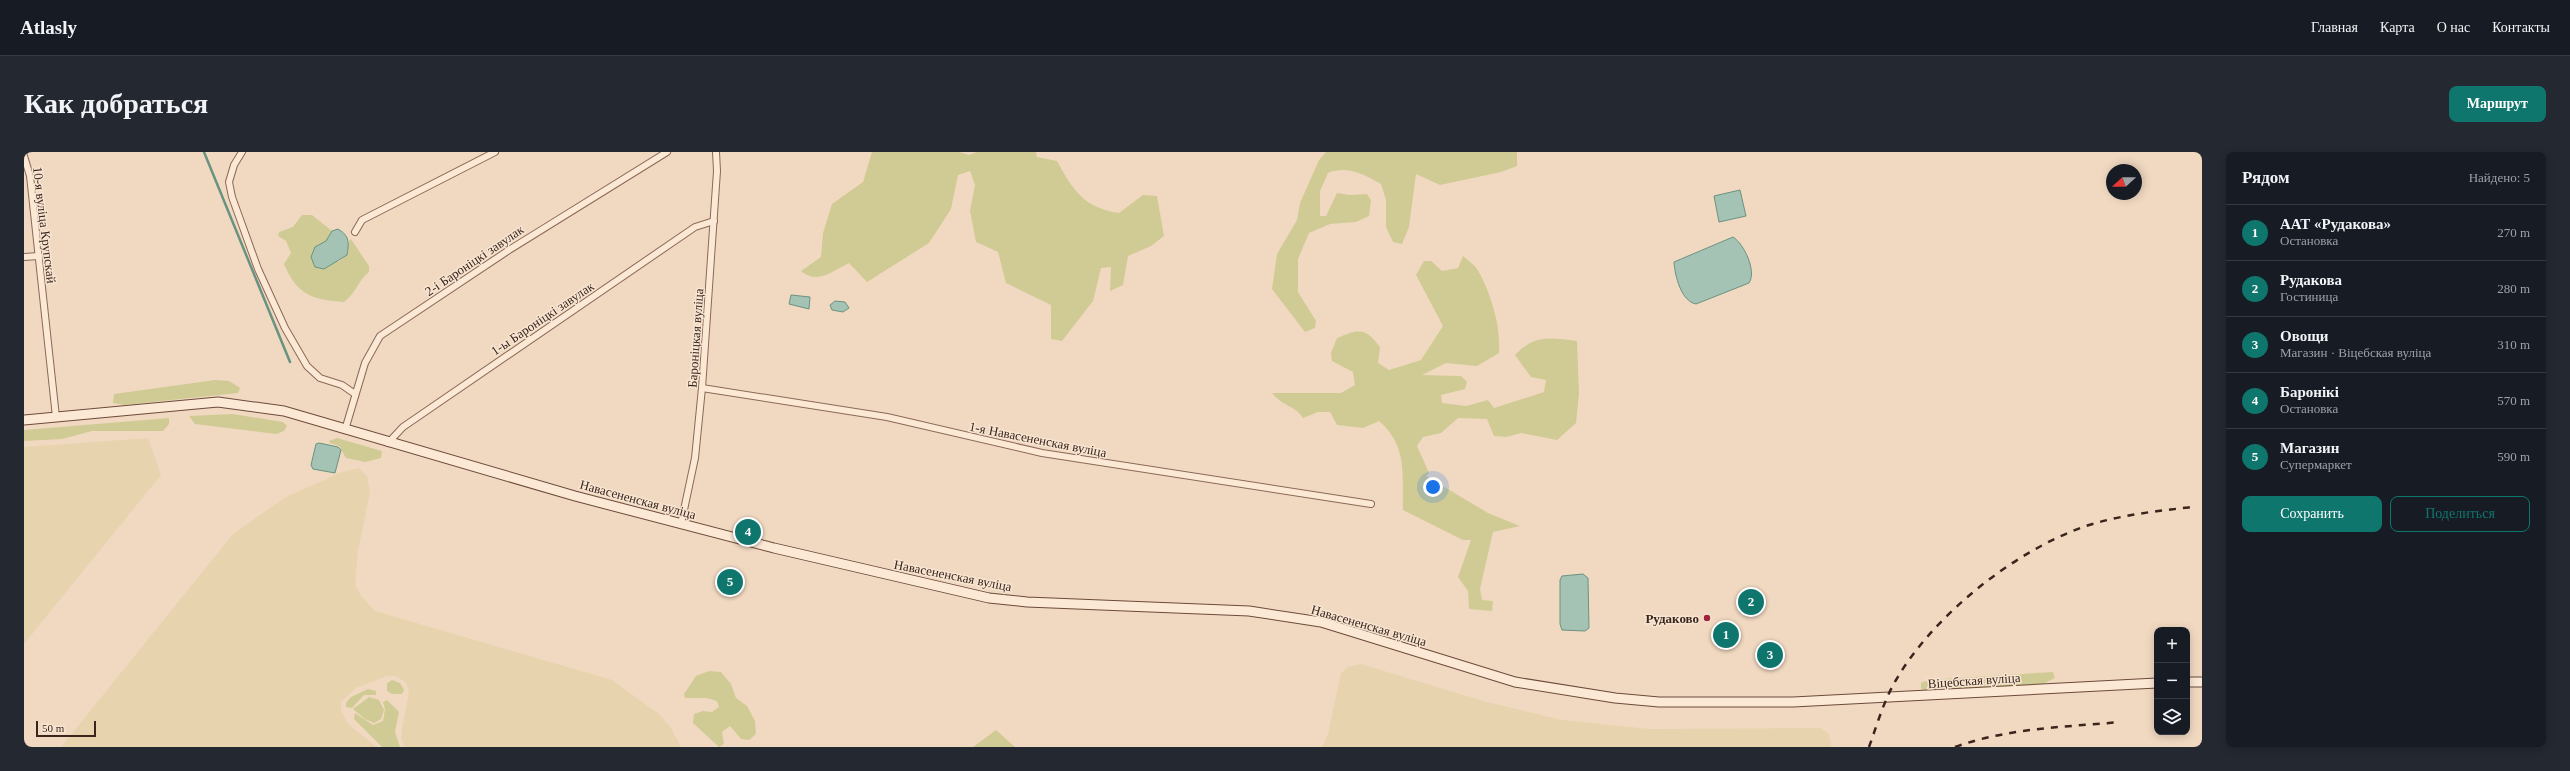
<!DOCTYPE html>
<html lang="ru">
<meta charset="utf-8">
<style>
body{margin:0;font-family:"Times New Roman",serif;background:#242831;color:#f1f3f6}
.controls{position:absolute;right:12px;bottom:12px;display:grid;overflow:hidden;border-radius:8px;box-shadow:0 2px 10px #0003}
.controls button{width:36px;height:36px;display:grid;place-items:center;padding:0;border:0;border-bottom:1px solid #363941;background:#171b24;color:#f1f3f6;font:20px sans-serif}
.compass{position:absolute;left:2082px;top:12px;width:36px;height:36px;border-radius:50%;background:#171b24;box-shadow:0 2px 10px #0003;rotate:249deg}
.scale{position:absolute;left:12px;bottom:10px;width:60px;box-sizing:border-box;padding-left:4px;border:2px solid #3a251d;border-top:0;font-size:11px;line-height:14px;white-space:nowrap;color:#3a251d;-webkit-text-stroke:3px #f8e5d1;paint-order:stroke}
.you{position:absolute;left:1409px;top:335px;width:14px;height:14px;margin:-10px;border:3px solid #fff;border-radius:50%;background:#1a73e8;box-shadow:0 0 0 6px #1a73e833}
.badge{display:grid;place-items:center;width:26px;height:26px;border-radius:50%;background:#0f766e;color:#fff;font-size:13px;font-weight:700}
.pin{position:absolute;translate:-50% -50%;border:2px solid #fff;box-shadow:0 1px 4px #0006}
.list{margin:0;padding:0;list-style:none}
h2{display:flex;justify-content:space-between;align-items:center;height:52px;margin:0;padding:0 16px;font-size:17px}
h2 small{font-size:13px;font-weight:400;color:#9ea1a6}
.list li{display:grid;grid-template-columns:26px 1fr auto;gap:12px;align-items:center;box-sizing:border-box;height:56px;padding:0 16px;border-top:1px solid #363941}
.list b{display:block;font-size:15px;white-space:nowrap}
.list p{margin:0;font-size:13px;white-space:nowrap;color:#9ea1a6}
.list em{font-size:13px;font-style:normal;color:#9ea1a6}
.actions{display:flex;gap:8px;padding:12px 16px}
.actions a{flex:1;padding:9px 0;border:1px solid #0f766e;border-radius:8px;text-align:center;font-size:14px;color:#0f766e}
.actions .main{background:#0f766e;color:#fff}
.icon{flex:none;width:22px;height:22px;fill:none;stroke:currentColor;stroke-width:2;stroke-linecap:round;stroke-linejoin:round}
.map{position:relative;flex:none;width:2178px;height:595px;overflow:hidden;border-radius:8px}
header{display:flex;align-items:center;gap:24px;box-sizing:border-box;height:56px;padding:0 20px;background:#171b24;border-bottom:1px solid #363941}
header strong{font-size:19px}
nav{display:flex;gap:22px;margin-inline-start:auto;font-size:14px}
.intro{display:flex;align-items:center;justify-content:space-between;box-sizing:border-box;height:96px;padding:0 24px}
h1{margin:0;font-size:28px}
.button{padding:10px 18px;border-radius:8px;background:#0f766e;color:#fff;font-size:14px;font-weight:700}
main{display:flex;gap:24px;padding:0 24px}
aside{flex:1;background:#171b24;border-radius:8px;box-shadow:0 2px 10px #0003}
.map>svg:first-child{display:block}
</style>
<header>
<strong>Atlasly</strong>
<nav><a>Главная</a><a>Карта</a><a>О нас</a><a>Контакты</a></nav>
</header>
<div class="intro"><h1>Как добраться</h1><a class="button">Маршрут</a></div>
<main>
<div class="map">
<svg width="2178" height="595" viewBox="0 0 2178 595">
<rect width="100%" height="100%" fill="#f1d9c1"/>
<g fill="#e7d3ae">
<path d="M124 286 137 323 0 492V295Z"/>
<path d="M335 316 343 324 346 340 334 399 331 433 337 444 351 459 588 528 635 562 647 576 657 595H381L377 586 378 577 385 539 382 530 371 524H363L332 536 317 550V558L324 572 353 595H37L209 382 262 345 318 320Z"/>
<path d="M1337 512 1463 550 1538 568 1626 577 1797 576 1804 581 1807 591 1806 595H1298L1304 582 1317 521 1324 515Z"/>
</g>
<g fill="#d0cb94">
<path d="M848 0H935L945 3 953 0H1012L1013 5 1033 9C1049 38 1060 56 1095 61L1119 43 1133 44 1140 84 1127 94 1104 104 1099 133 1086 139 1087 115 1077 116 1069 149 1038 189 1027 187V153L982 131 974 100 952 90 946 59 951 33 946 19 934 23 927 57 905 91 843 130 825 111C809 119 793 133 777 119L797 105 799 81 808 52 839 30Z"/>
<path d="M1302 0H1493V14L1477 20 1416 33 1392 22 1385 75 1378 92 1369 90 1362 75V48L1357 32C1341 23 1323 13 1304 21L1296 39V64H1302L1313 41 1325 43 1343 42 1347 48 1345 64 1332 70 1306 72 1285 81 1274 107V140L1292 169 1291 176 1281 180 1248 137 1253 102 1273 68 1276 51 1295 8Z"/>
<path d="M278 63H288L308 79 303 89 314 110 323 103 325 89 327 87 345 114V120C334 129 331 142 320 150 289 148 273 143 260 112L267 101 262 89 254 84 255 80 269 75Z"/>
<path d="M1439 104C1443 108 1450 112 1453 117 1467 140 1477 175 1475 201L1453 214 1422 211 1398 223 1437 224 1443 230 1441 237 1417 243 1418 251 1442 254 1464 248 1470 256 1520 240 1522 228 1507 225 1491 203C1511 182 1526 186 1553 189L1555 242 1552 271 1533 288 1497 281 1482 285 1470 284 1463 267 1434 266 1417 281 1399 285 1393 294 1405 321 1402 324 1464 361 1496 374 1469 380 1456 437 1458 448 1469 449 1468 459 1445 457 1444 439 1434 425 1447 388H1439L1379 358C1378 323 1384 294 1355 269L1339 276 1313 273 1306 260H1294L1279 266C1272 254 1258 254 1248 241H1317L1331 233 1329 220 1308 209 1307 201 1313 186C1335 177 1341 175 1356 195L1354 211 1365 218 1397 208 1419 174 1392 123 1400 109H1407L1418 119 1434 116Z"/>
<path d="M191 228 205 229 216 236 214 241 100 253 89 251 90 242Z"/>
<path d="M209 262 259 270 263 274 260 279 252 282 171 272 165 264Z"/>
<path d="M145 266V272L139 279H68L38 287 0 289V278Z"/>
<path d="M313 286 358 299 357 306 341 310 322 306 315 294 306 291 305 289Z"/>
<path d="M685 519 697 520 707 532 712 546 723 554 731 569 732 582 725 588 717 587 706 574 698 580 700 592 695 595 669 571 670 562 679 559 688 560 695 555 693 549 682 546H661L660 542 672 524Z"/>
<path d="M2029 520 2031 526 2019 532 1909 541 1901 540 1897 536V531L1904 528Z"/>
<path d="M368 528 376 531 380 538 378 542H368L363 539V531Z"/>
<path d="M344 537 352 539V543H340L328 556 322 555V551L327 545Z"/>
<path d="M345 545 355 548 360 558 357 567 350 571 341 567 329 557Z"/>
<path d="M363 548 375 560 371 580 376 595H358L330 567 331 561 349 573 359 569 361 557 359 550Z"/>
<path d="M972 578 991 595H949Z"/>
</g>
<g fill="#a4c3b4" stroke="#6a9280">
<path d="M1716 38 1722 64 1695 70 1690 44Z"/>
<path d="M314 77C326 84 325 91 323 103L300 117 291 115 287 105 291 95 302 89 308 79Z"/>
<path d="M1709 85C1720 92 1733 119 1725 131L1672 152C1657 149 1651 124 1650 110Z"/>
<path d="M767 143 786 145 785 157 765 152Z"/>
<path d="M811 149 821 150 825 156 819 160 808 158 806 153Z"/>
<path d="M295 291 314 295 317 298 311 321 289 317 287 313 292 292Z"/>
<path d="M1559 422 1564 426 1565 476 1561 479 1538 478 1536 472V428L1538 424Z"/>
</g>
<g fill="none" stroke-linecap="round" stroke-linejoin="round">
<path stroke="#6a9280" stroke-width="2.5" d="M180 0 266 210"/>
<g stroke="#8b6957" stroke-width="8">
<g id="minor">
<path d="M218 0 210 13 205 30 208 45 234 117 261 176 283 214 296 226 318 233 331 242"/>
<path d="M0 4 6 24 32 265"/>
<path d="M331 80 338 68 471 0"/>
<path d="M0 105 15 104"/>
<path d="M678 236 863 265 1018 301 1347 352"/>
<path d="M321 278 341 211 356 184 485 98 643 0"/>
<path d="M364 291 379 275 671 75 690 69"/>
<path d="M657 372 671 306 678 236 693 19 692 0"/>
</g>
</g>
<g stroke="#6d4a3a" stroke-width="11">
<g id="secondary">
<path d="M0 268 194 250 260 259 551 344 750 396 965 446 1003 450 1225 459 1297 470 1491 530 1591 546 1635 550H1769L2133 531"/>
<path d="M2163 530H2178"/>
</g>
</g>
<use href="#minor" stroke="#fbe8d5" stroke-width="6"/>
<use href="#secondary" stroke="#fbe8d5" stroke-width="9"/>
<g stroke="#3a251d" stroke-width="2.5" stroke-dasharray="7 7" stroke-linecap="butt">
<path d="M1845 595C1853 573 1860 548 1872 528 1909 464 1989 400 2059 375 2095 363 2132 359 2169 355"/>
<path d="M1931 595C1984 576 2041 575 2096 570"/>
</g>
</g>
<circle fill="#9e233b" stroke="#f8e5d1" stroke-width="1.5" cx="1683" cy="466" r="4"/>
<g text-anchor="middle" stroke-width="3" stroke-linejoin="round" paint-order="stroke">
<g font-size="13" fill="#3a251d" stroke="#f8e5d1">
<text transform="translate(21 73) rotate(83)" y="5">10-я вуліца Крупскай</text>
<text transform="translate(450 108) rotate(-34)" y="5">2-і Бароніцкі завулак</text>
<text transform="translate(518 166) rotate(-34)" y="5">1-ы Бароніцкі завулак</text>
<text transform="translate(671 186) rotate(-86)" y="5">Бароніцкая вуліца</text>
<text transform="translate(1014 287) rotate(11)" y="5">1-я Навасененская вуліца</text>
<text transform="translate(614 347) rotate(15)" y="5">Навасененская вуліца</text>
<text transform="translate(929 423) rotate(11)" y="5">Навасененская вуліца</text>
<text transform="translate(1345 473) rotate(16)" y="5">Навасененская вуліца</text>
<text transform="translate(1950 528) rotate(-4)" y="5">Віцебская вуліца</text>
</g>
<g font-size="13" font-weight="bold" fill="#3a251d" stroke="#f8e5d1" text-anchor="end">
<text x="1675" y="471">Рудаково</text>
</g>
</g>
</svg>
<div class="controls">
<button>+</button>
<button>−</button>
<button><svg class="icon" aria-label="layers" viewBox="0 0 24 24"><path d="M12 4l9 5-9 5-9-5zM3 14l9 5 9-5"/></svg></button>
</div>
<svg class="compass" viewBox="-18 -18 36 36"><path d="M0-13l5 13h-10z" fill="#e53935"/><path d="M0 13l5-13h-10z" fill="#9ea1a6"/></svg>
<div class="scale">50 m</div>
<div class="you"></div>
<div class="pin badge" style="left:1702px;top:483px">1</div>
<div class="pin badge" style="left:1727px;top:450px">2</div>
<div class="pin badge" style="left:1746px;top:503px">3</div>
<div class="pin badge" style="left:724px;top:380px">4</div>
<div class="pin badge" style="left:706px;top:430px">5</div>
</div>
<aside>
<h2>Рядом<small>Найдено: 5</small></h2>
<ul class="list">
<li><span class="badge">1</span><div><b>ААТ «Рудакова»</b><p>Остановка</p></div><em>270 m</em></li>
<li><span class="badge">2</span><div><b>Рудакова</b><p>Гостиница</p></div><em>280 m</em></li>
<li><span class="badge">3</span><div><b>Овощи</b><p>Магазин · Віцебская вуліца</p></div><em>310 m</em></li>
<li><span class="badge">4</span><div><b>Баронікі</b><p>Остановка</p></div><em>570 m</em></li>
<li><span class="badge">5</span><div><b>Магазин</b><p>Супермаркет</p></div><em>590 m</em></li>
</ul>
<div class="actions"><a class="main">Сохранить</a><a>Поделиться</a></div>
</aside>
</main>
